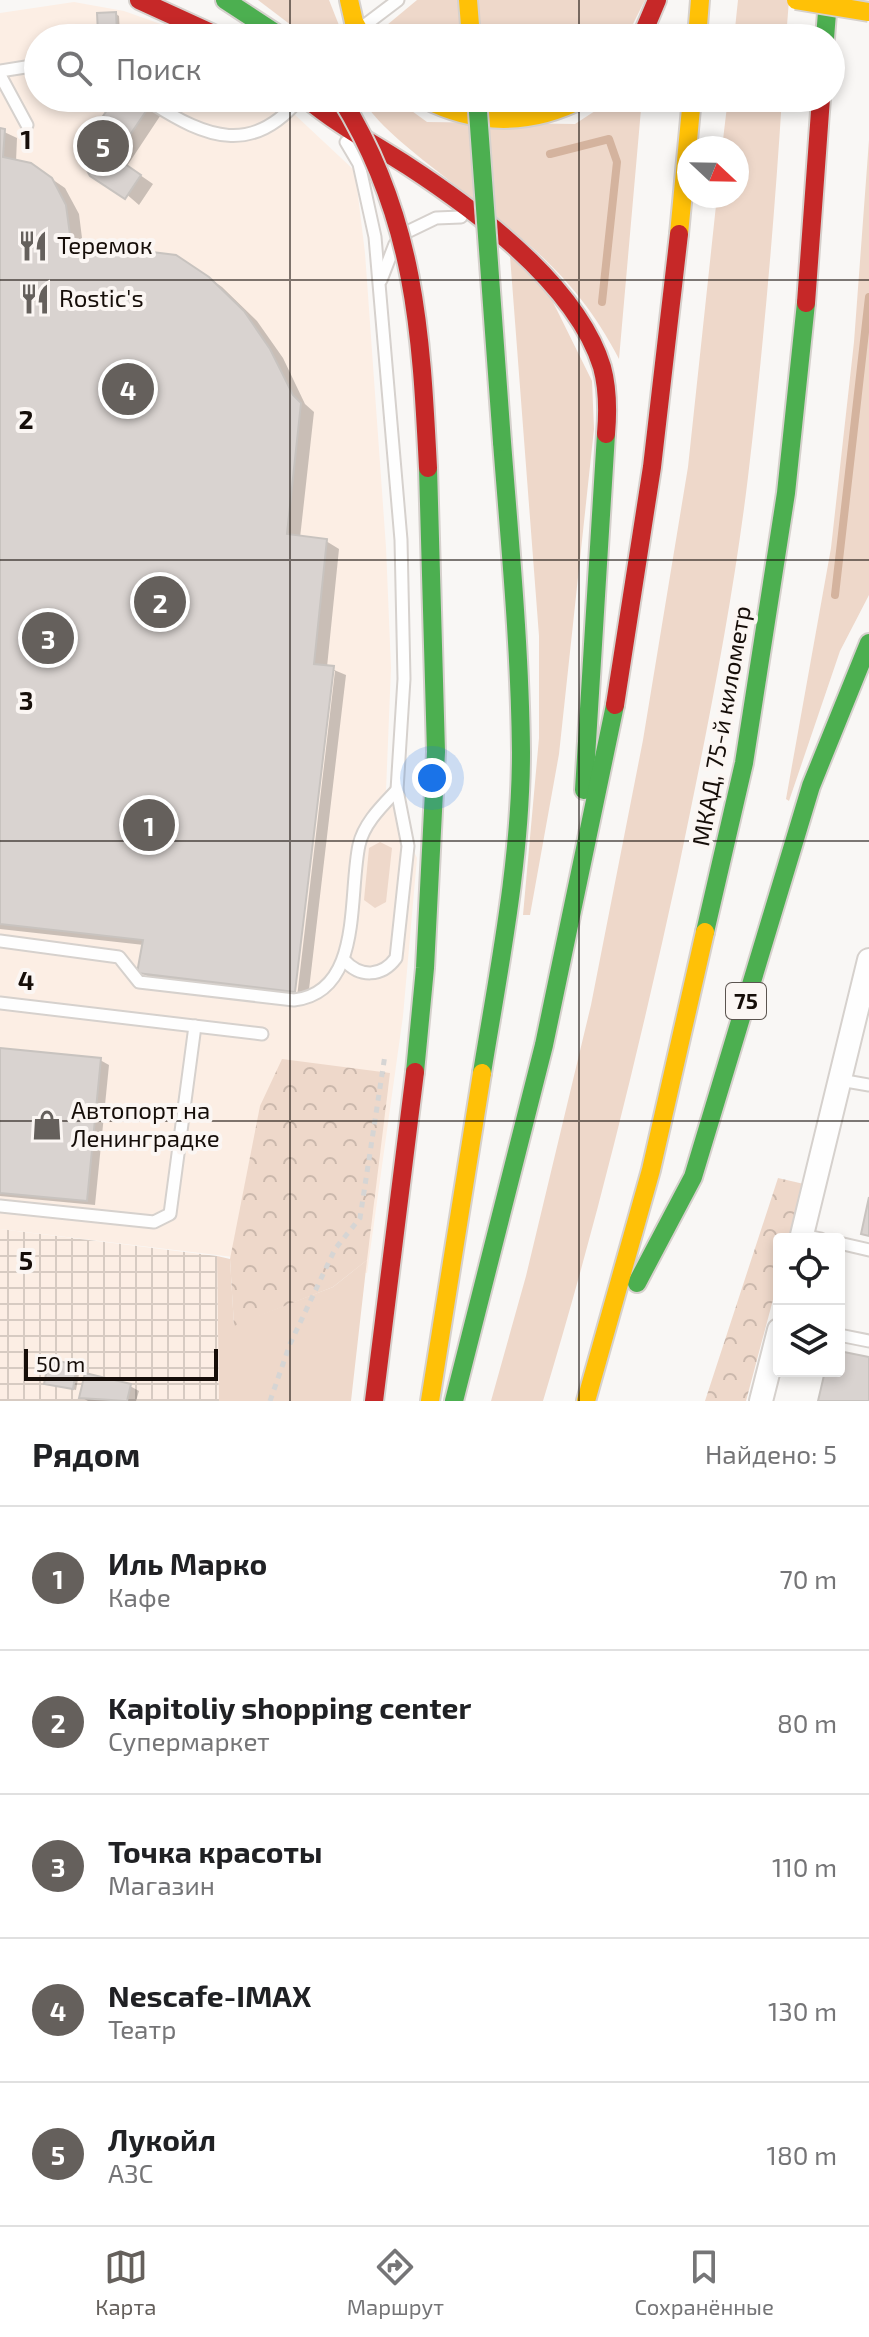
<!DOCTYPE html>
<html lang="ru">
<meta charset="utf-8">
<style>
body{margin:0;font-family:"Exo 2",sans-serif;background:#f2f2f2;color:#202124}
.controls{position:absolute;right:24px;bottom:24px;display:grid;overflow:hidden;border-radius:8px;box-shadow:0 4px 12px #0003}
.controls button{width:72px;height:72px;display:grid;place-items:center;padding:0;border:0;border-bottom:2px solid #e0e0e0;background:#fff;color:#202124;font:40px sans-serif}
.compass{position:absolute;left:677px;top:136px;width:72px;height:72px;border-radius:50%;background:#fff;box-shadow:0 4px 12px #0003;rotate:112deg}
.scale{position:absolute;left:24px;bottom:20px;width:194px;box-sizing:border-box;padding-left:8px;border:4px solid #160e09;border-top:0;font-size:22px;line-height:28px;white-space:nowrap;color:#160e09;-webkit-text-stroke:6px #fbf6f3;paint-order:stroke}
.you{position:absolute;left:432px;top:778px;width:28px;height:28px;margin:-20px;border:6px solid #fff;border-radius:50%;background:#1a73e8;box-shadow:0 0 0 12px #1a73e833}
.badge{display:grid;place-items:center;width:52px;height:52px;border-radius:50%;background:#65605c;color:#fff;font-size:26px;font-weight:700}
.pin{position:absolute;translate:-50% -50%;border:4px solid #fff;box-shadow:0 2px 8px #0006}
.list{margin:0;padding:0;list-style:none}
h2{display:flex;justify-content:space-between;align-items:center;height:104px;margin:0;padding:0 32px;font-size:34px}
h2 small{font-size:26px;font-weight:400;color:#757577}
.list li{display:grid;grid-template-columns:52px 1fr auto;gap:24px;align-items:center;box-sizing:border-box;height:144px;padding:0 32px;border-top:2px solid #e0e0e0}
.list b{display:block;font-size:30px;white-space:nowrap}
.list p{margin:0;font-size:26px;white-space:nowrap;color:#757577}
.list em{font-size:26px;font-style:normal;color:#757577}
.icon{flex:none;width:44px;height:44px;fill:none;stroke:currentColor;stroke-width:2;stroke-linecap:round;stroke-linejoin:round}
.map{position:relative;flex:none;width:869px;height:1401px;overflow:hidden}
.search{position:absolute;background:#fff;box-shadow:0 4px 12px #0003;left:24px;right:24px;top:24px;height:88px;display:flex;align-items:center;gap:20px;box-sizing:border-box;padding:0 28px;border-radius:44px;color:#757577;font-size:30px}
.sheet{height:824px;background:#fff}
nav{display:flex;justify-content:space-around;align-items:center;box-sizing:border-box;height:112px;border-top:2px solid #e0e0e0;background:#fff;font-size:22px;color:#757577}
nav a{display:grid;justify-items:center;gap:4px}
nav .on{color:#65605c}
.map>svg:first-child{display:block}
</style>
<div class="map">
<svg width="869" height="1401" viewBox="0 0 869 1401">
<defs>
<pattern id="industrial-grid" width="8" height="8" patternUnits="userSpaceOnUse" patternTransform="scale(2)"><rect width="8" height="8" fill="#fceee4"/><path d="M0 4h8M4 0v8" fill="none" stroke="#d7cbc2"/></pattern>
<pattern id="forest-crowns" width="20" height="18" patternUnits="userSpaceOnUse" patternTransform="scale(2)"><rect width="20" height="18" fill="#eed8ca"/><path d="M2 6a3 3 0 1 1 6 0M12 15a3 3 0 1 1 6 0" fill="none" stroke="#cbb8ac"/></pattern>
</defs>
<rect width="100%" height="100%" fill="#f9f7f5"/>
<path fill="#fceee4" d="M74 2 124 11 169 27 186 38H38V98H277L355 171 365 253 386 547 391 668 386 791 417 858 403 1016 367 1273 0 1229V13Z"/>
<path fill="url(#industrial-grid)" d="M0 1229 217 1256 219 1401H0Z"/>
<g fill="#eed8ca">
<path d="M258 0H329L344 38H308Z"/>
<path d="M417 0H645L626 38H385L381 30Z"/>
<path d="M738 0H789L786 38H734Z"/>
<path d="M361 98H394L427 122 575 124 615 98H642L619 359C574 272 520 237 446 178 416 154 382 130 361 98Z"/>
<path d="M728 98H782C774 224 763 351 748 477 732 609 705 741 678 871 639 1050 596 1226 543 1401H491L526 1276 591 1005 643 740 688 467 717 196H737V148H722Z"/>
<path d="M869 140V595L840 651 789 801 786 799 831 548 854 342Z"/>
<path d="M510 256 550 296 592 381 594 429 559 754 530 915H523L539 738V636Z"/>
<path d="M380 842 392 848 386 902 375 908 364 900 369 848Z"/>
<path d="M217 1256 230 1259 234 1325 333 1287 367 1260 351 1401H219Z"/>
</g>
<g fill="url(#forest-crowns)">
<path d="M282 1059 390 1073 367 1260 333 1287 234 1326 230 1259 260 1106Z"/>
<path d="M778 1178 804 1184 789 1239H779V1277L746 1401H705Z"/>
</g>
<g fill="#0003">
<path d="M116 14 119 16 120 34 100 32Z"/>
<path d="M117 98H172L127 166 153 184 139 205 80 154Z"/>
<path d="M0 130 17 138 16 162 30 164 65 188 79 214 83 246 190 265 222 287 257 321 283 358 305 404 314 412 300 538 326 541 339 549 327 667 346 675 308 998 297 997 335 671H331L293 996 153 979 140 972 144 945 0 929Z"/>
<path d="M0 1050 100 1060 109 1065 95 1205 0 1196Z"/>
<path d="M76 1367 80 1369 76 1390 50 1385Z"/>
<path d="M130 1386 139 1391 136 1401H88L81 1397Z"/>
</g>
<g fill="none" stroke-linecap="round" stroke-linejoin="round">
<g stroke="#d4b39e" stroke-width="8">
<path d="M550 154 609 139 617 162 602 302"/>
<path d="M835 595 869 297"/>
</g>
</g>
<g fill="#d9d3d0" stroke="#c8c3bf" stroke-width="2">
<path d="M116 12 117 33H98L97 13Z"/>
<path d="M115 98H155L115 157 141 175 125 199 90 176 78 154Z"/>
<path d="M0 128 5 129 3 157 31 163 52 178 66 205 71 242 176 255 209 277 244 311 270 349 293 395 301 403 287 534 327 539 314 664 334 666 295 992 137 973 143 940 0 924Z"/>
<path d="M0 1048 101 1058 87 1201 0 1193Z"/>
<path d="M869 1197V1236L861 1234Z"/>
<path d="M839 1351 869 1357V1401H818L825 1371H839Z"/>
<path d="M49 1359 77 1365 73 1389 44 1384Z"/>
<path d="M85 1373 131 1384 127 1401 79 1398Z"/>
</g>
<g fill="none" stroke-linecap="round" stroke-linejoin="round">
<g stroke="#d6d1cd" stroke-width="15">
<g id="lane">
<path d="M365 25 398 0"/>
<path d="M0 71 38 65"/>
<path d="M0 75 27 125"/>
<path d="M152 103C206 138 253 156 300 98"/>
<path d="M407 232 436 218 461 217"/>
<path d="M381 280 395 244"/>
<path d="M0 941 119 957 139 982 294 1000C363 992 348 897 359 845 364 823 382 806 397 790"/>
<path d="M344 960C360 978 382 977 396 958L408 846 397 790 404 679 401 540 375 237 359 164 346 142"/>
<path d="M0 1003 262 1034"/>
<path d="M840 1080 869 1085"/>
<path d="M0 1206 154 1222 170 1214 195 1026"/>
<path d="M802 1235 821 1239"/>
<path d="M839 1243 869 1250"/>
<path d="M839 1335 869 1341"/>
</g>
</g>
<g stroke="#d6d1cd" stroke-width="26">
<g id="street">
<path d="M801 1239 869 960"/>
<path d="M761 1401 779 1330"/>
</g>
</g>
<g stroke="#d6d1cd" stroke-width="22">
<g id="fast">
<path d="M225 0 283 38"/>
<path d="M825 38 828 0"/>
<path d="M584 790 606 434"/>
<path d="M705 932 744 763 786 493 806 303"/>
<path d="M415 1072 425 968 436 752 428 468"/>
<path d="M482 1073C499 968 521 860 521 752 520 649 510 545 502 442"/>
<path d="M637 1283 693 1177 811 786 869 643"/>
<path d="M454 1401 544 1045 615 705"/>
</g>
</g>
<g stroke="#d6d1cd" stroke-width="22">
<g id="slow">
<path d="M349 0 354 22 363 38"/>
<path d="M468 0 471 38"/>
<path d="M697 38 700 0"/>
<path d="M423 98C477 126 530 126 584 98"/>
<path d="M679 234 692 98"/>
<path d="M430 1401 482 1073"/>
<path d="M586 1401 651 1170 705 932"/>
</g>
</g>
<g stroke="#d6d1cd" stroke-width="22">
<g id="jam">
<path d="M139 0 222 38"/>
<path d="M641 38 657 0"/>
<path d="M306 98C338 125 374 144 408 166 477 211 577 285 602 367 608 389 608 411 606 434"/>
<path d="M806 303 821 98"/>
<path d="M615 705 652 467 679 234"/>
<path d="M374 1401 415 1072"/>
</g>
</g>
<path stroke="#d6d5d4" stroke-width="5" stroke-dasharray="6 6" stroke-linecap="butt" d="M270 1401 290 1344 335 1249 360 1218 385 1055"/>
<use href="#lane" stroke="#fefefe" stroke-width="11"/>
<use href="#street" stroke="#fefefe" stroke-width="22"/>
<use href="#fast" stroke="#4caf50" stroke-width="18"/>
<use href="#slow" stroke="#ffc107" stroke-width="18"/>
<use href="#jam" stroke="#c62828" stroke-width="18"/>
<g stroke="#d6d1cd" stroke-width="22" stroke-linecap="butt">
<path id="fast-bridge" d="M477 98 502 442"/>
</g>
<g stroke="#d6d1cd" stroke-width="22" stroke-linecap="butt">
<path id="slow-bridge" d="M796 0 869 12"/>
</g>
<g stroke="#d6d1cd" stroke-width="22" stroke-linecap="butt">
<path id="jam-bridge" d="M341 98C415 218 421 331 428 468"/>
</g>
<use href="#fast-bridge" stroke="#4caf50" stroke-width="18"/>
<use href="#slow-bridge" stroke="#ffc107" stroke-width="18"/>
<use href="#jam-bridge" stroke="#c62828" stroke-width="18"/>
</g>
<path fill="none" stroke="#160e09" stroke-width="2" stroke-opacity="0.55" d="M290 0V38M579 0V38M290 98V1401M579 98V1401M0 280H869M0 560H869M0 841H869M0 1121H869"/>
<defs>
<g id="restaurant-bare" transform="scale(2.4)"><path d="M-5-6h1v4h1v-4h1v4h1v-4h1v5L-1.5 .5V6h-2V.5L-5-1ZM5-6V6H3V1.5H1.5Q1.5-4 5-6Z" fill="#65605c" stroke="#fbf6f3" stroke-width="2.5" paint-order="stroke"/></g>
<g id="shop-bare" transform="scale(2.4)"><path d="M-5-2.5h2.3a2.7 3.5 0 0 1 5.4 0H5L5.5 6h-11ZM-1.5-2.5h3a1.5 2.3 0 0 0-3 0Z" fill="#65605c" stroke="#fbf6f3" stroke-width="2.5" paint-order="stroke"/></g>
</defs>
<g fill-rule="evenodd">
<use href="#restaurant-bare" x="33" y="246"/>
<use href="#restaurant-bare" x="35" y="299"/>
<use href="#shop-bare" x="47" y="1125"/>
</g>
<g text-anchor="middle" stroke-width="8" stroke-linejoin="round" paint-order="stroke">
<rect fill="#fbf6f3" stroke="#5b544f" stroke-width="2" x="726" y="983" width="40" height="36" rx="6"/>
<g font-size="22" font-weight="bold" fill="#160e09">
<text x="746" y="1009">75</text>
</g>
<g font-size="24" fill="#160e09" stroke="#fbf6f3" text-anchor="start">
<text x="57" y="254">Теремок</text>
<text x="59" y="307">Rostic's</text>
<text x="71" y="1119">Автопорт на<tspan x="71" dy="28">Ленинградке</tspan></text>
</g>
<g font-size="24" fill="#160e09" stroke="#fbf6f3">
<text transform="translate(722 726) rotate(-80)" y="8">МКАД, 75-й километр</text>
</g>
</g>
<g font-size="26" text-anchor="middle" font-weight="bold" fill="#160e09" stroke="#fbf6f3" stroke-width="8" stroke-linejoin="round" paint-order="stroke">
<text x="26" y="149">1</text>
<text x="26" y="429">2</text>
<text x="26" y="710">3</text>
<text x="26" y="990">4</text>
<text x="26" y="1270">5</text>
</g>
</svg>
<div class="controls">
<button><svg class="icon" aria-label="locate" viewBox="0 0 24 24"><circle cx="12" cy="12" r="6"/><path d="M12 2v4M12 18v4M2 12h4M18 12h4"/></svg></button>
<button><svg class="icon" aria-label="layers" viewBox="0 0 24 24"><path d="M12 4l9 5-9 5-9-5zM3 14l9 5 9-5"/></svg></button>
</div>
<svg class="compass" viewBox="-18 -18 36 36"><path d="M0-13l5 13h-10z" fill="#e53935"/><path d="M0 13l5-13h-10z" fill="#757577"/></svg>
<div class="scale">50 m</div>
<div class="you"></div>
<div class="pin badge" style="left:149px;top:825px">1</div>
<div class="pin badge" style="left:160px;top:602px">2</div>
<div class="pin badge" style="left:48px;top:638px">3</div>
<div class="pin badge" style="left:128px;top:389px">4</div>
<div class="pin badge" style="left:103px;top:146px">5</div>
<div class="search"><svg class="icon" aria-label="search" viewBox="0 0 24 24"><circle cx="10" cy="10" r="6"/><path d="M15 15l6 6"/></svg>Поиск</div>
</div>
<section class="sheet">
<h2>Рядом<small>Найдено: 5</small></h2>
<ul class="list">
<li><span class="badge">1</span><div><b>Иль Марко</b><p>Кафе</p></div><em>70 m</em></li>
<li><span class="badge">2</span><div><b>Kapitoliy shopping center</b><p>Супермаркет</p></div><em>80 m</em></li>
<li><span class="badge">3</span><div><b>Точка красоты</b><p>Магазин</p></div><em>110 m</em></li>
<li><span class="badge">4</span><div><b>Nescafe-IMAX</b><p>Театр</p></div><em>130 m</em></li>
<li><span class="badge">5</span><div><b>Лукойл</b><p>АЗС</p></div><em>180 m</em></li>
</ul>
</section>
<nav>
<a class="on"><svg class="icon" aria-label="map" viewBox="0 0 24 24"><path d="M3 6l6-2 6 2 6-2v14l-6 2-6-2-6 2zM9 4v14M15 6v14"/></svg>Карта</a>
<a><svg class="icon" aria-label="directions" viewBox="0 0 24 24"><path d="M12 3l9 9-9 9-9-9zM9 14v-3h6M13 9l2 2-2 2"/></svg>Маршрут</a>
<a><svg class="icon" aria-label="saved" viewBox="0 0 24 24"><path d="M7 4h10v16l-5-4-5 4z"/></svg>Сохранённые</a>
</nav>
